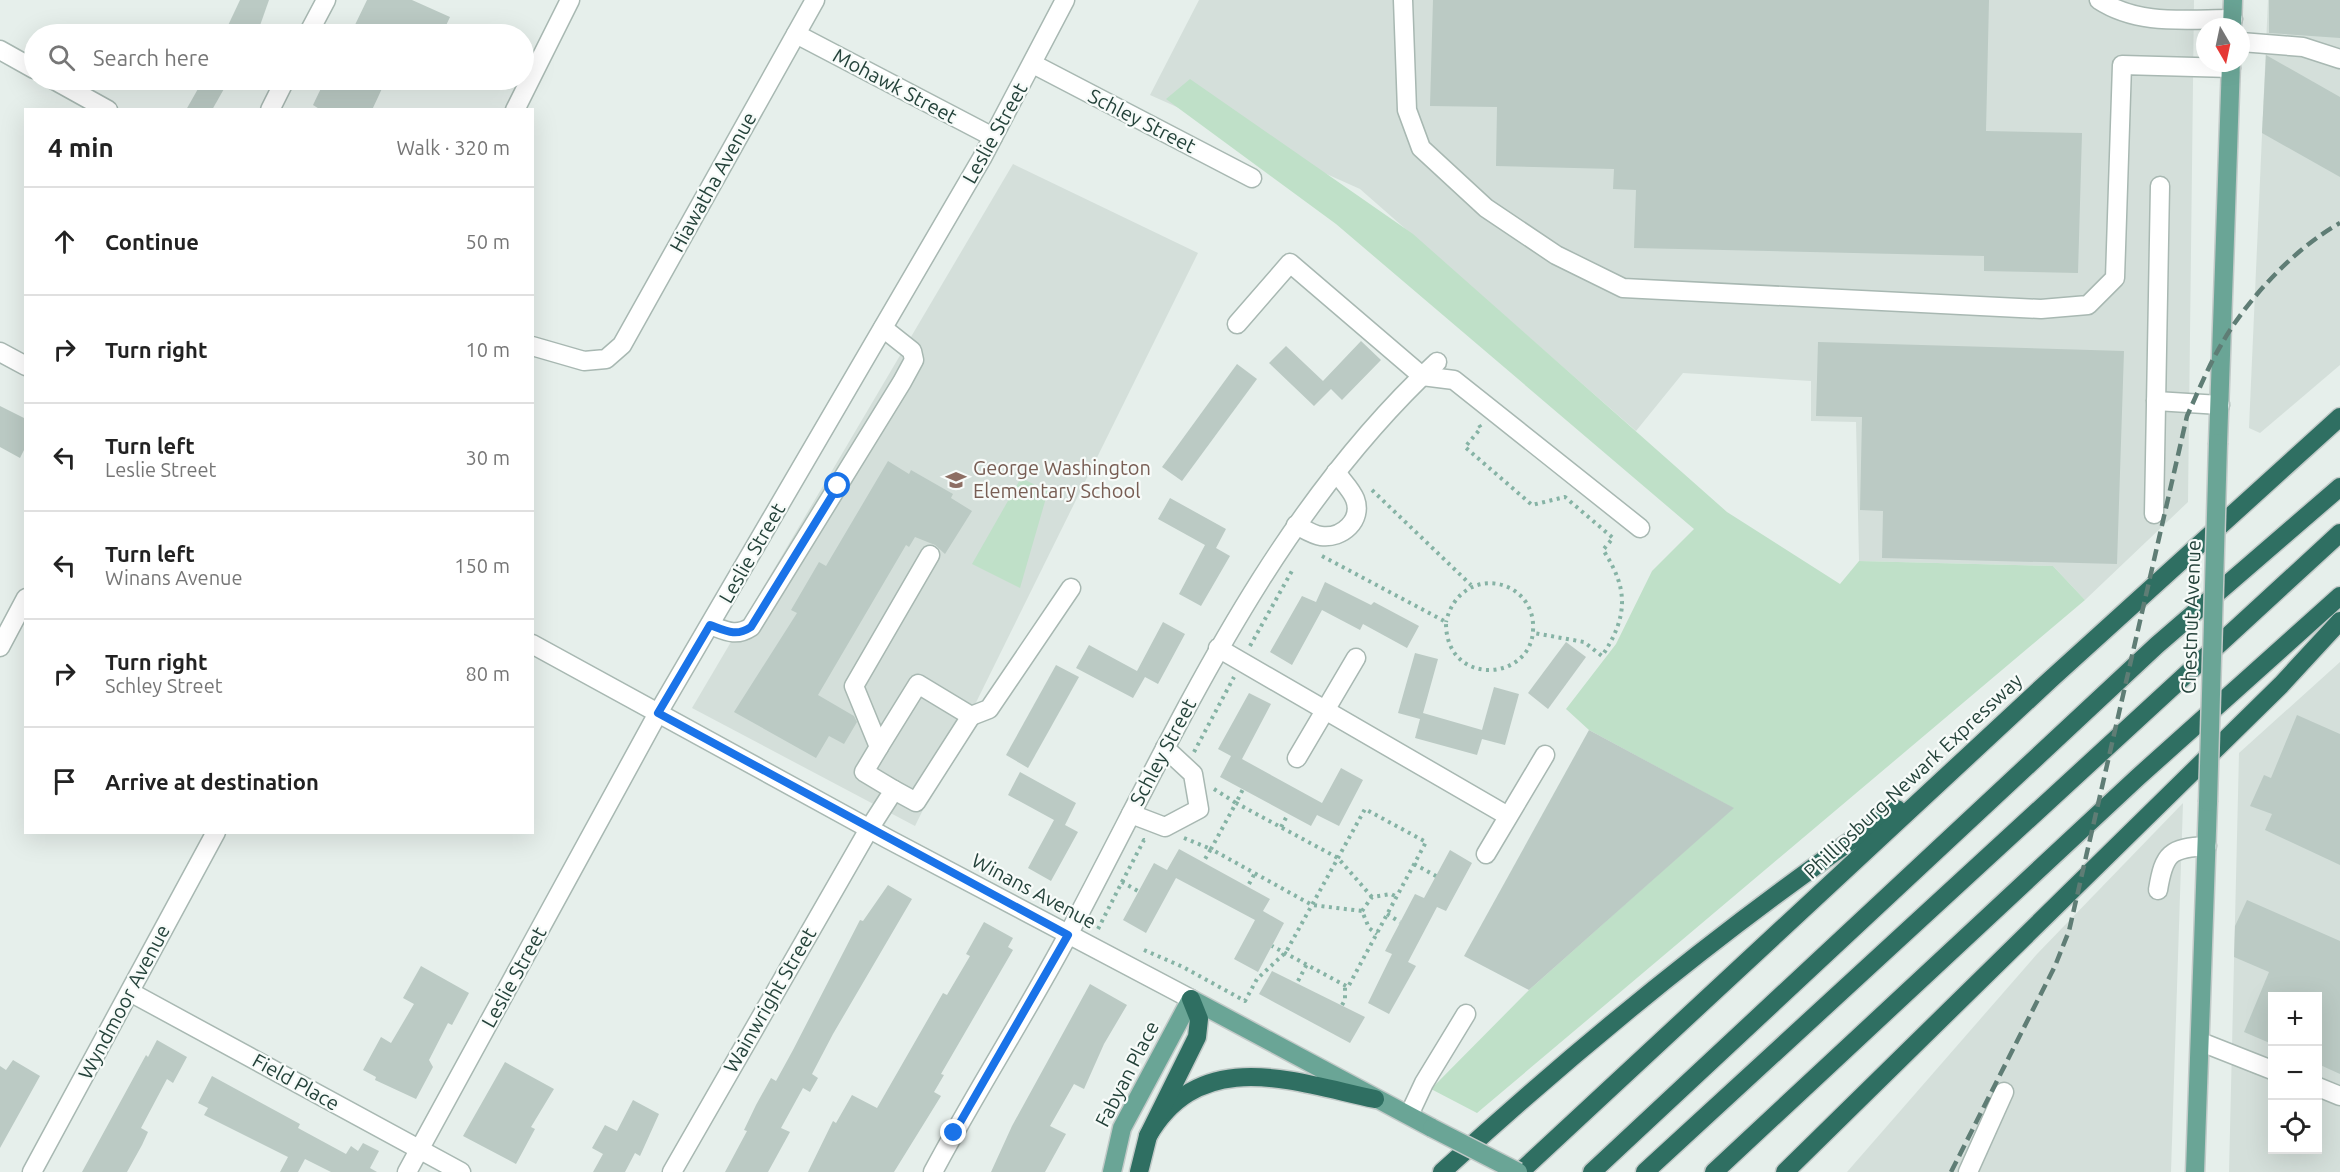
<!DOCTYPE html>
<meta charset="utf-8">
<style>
body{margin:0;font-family:Ubuntu,sans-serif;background:#f6f6f6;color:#222}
.controls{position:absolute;right:18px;bottom:18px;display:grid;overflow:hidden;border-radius:0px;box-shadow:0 6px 24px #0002}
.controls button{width:54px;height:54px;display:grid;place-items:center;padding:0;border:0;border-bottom:2px solid #e0e0e0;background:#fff;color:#222;font:30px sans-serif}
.compass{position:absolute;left:2196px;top:18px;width:54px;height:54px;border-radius:50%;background:#fff;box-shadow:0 6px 24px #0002;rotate:171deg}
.stop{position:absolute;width:18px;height:18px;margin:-14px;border:4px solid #1a73e8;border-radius:50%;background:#fff}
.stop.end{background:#1a73e8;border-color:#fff;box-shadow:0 2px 6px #0008}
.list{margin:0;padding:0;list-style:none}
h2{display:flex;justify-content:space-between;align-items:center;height:78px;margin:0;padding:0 24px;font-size:26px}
h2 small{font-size:20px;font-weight:400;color:#767676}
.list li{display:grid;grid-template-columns:39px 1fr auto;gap:18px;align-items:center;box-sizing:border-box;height:108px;padding:0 24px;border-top:2px solid #e0e0e0}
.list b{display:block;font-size:22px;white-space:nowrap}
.list p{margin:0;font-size:20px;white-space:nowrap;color:#767676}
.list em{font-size:20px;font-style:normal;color:#767676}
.icon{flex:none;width:33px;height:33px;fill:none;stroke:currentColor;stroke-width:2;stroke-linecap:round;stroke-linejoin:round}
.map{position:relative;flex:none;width:2340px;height:1172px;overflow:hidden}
.search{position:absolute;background:#fff;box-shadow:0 6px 24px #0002;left:24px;top:24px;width:510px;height:66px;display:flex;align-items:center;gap:15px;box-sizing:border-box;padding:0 21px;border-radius:33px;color:#767676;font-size:22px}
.panel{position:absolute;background:#fff;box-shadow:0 6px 24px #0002;left:24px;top:108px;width:510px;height:726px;border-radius:0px}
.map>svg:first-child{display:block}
</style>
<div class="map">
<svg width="2340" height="1172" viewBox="0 0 2340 1172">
<rect width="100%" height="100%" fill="#e6efeb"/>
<g fill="#d4dfda" fill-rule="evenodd">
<path d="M1199 0H2194L2188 502 2085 600 2053 566 1859 561 1856 422 1811 421V381L1683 373 1636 431 1360 189 1150 95Z"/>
<path d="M2268 0H2340V365L2260 433 2249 428Z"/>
<path d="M1013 164 1198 253 915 826 692 708Z"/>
<path d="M2340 662V1172H2229L2239 753ZM2272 996H2318V1150H2272Z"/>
<path d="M2183 803 2171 1172H1847L2037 954Z"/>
</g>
<g fill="#bfe0c8">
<path d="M1190 79 1413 234 1727 512 1840 584 1859 561 2053 566 2085 600 1477 1113 1431 1089 1529 990 1733 808 1589 730 1566 709 1616 644 1652 571 1694 529 1336 224 1166 99Z"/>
<path d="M1021 478 1048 491 1020 588 972 564Z"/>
</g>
<g fill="#bbcac4">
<path d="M240 0H269L257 34H224Z"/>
<path d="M367 0H412L450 17 442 34H410L389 25 384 34H365L353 29Z"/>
<path d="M1433 0H1989L1986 131 2082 133 2078 273 1984 271V256L1634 248 1636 190 1613 189 1614 169 1496 166 1497 107 1430 106Z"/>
<path d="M2269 0H2340V38L2269 33Z"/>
<path d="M2266 55 2340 97V177L2262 133Z"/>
<path d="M203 80H229L212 110H186Z"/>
<path d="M325 80H386L372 110H321L313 105Z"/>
<path d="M1361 341 1381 360 1342 400 1331 389 1314 406 1269 363 1286 346 1323 381Z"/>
<path d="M1818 342 2124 351 2117 564 1882 558 1883 511 1860 510 1862 417 1816 416Z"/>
<path d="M1237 364 1257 379 1182 481 1162 467Z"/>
<path d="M0 406 26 419V446L20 458 0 447Z"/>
<path d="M888 461 909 474 911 470 953 494 951 498 972 511 945 554 935 545 915 537 909 547 906 545 818 695 854 716 857 722 844 744 829 736 816 758 734 712 797 613 791 610 819 562 826 566Z"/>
<path d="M1170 498 1226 529 1216 548 1230 556 1201 606 1179 594 1205 545 1158 519Z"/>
<path d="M1325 582 1371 605 1374 602 1419 626 1407 648 1363 624 1360 630 1322 610 1292 665 1270 652 1302 596 1316 602Z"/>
<path d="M1163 622 1185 634 1158 684 1145 677 1133 698 1076 668 1089 645 1137 671Z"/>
<path d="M1566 642 1586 657 1548 709 1528 693Z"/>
<path d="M1415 653 1438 659 1423 713 1482 730 1494 687 1519 694 1505 745 1482 739 1477 755 1415 738 1420 719 1398 713Z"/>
<path d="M1056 665 1079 677 1028 768 1006 755Z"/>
<path d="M1249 693 1271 704 1242 759 1322 803 1341 768 1363 780 1339 826 1317 815 1311 826 1220 777 1231 756 1218 749Z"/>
<path d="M2297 715 2340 734V865L2265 830 2272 814 2250 806 2264 775 2271 778Z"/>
<path d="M1589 730 1734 808 1529 990 1464 956Z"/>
<path d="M1020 772 1076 803 1065 825 1078 832 1051 881 1028 868 1054 820 1008 795Z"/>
<path d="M1179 849 1270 899 1263 911 1284 923 1258 972 1234 959 1255 920 1176 878 1146 933 1123 920 1154 863 1167 870Z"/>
<path d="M1450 850 1472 863 1446 911 1437 907 1408 962 1416 966 1389 1014 1368 1003 1392 954 1385 951 1415 894 1424 898Z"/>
<path d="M888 885 912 899 833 1034 812 1074 818 1078 810 1092 803 1088 781 1128 790 1132 768 1172H725L747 1131 744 1130 756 1105 771 1078 776 1081 793 1050 860 920 863 921Z"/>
<path d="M2247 900 2340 941V1074L2318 1064V996H2272V1044L2244 1032 2269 972 2234 957 2235 926Z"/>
<path d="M984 922 1013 938 1008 947 1013 950 941 1074 944 1075 934 1092 941 1096 894 1172H808L833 1121 836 1123 852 1095 877 1108 943 993 947 995 970 956 966 954Z"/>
<path d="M421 966 469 993 452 1025 448 1023 429 1060 433 1067 416 1099 375 1080 376 1077 363 1070 381 1037 391 1043 414 1004 403 998Z"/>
<path d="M1272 971 1365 1017 1350 1043 1259 994Z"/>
<path d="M1090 984 1127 1005 1104 1044 1084 1089 1074 1084 1050 1126 1066 1134 1045 1172H991L1012 1126Z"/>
<path d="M157 1040 187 1057 173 1083 167 1079 141 1128 148 1132 142 1145 127 1172H82L146 1055 148 1057Z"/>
<path d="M13 1060 40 1076 0 1148V1066L6 1070Z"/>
<path d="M505 1062 554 1089 531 1127 535 1129 516 1164 463 1136Z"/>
<path d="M212 1076 300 1124 298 1128 346 1154 351 1146 358 1151 363 1143 379 1151 370 1168 377 1172H331L305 1159 298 1172H280L288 1157 204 1115 208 1108 198 1103Z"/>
<path d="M633 1100 659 1114 640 1156 635 1153 625 1172H593L603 1154 592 1148 605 1125 617 1131Z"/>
</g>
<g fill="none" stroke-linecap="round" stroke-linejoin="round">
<g stroke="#a8b8b2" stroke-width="21">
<g id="minor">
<path d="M1403 0 1407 110 1421 148 1486 208 1556 255 1623 288 2041 309 2088 305 2115 278 2122 65 2231 68"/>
<path d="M2099 0C2139 26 2186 19 2233 19"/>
<path d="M308 34 326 0"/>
<path d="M796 34 993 137"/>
<path d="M2241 42 2303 47 2340 59"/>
<path d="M0 50 34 69"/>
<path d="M1033 64 1252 178"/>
<path d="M54 80 108 110"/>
<path d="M270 110 285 80"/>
<path d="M515 110 570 0"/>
<path d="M1237 324 1290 263 1422 376 1454 380 1640 528"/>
<path d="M532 346 584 361 606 359 622 345 815 0"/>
<path d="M0 352 26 366"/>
<path d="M2156 401 2220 405"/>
<path d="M2154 514 2160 186"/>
<path d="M1296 525C1304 529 1313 535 1321 536 1342 539 1363 520 1355 499 1351 489 1342 481 1336 472"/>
<path d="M710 625C726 631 736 637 751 627L902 382 914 360 912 351 883 328"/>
<path d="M532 644 888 839 1191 999"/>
<path d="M0 647 26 598"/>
<path d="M1218 648 1508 816"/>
<path d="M879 747 918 684 971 716 989 709 1071 588"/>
<path d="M1297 758 1356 658"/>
<path d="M894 790 916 802 971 716"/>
<path d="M1131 814 1165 827 1199 809 1193 774 1165 748"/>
<path d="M1486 854 1545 755"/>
<path d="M2158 890C2164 853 2170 848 2207 846"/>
<path d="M130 992 461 1172"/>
<path d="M2201 1042 2272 1070"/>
<path d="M2318 1087 2340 1096"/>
<path d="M1409 1115 1424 1083 1466 1014"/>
<path d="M32 1172 216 832"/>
<path d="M407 1172 658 713 982 158 1065 0"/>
<path d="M672 1172 869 829 894 790 864 772 879 747 854 686 930 555"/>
<path d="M933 1172C976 1091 1026 1014 1069 933 1177 731 1266 521 1437 362"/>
<path d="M1968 1172 2004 1092"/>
</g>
</g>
<g stroke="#c2cac8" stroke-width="21">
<g id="major">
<path d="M2232 27 2233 0"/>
<path d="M2218 443 2231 63"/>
<path d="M1112 1172 1122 1128 1191 999 1432 1128"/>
<path d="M2195 1172 2208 802"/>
</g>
</g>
<g stroke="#c2cac8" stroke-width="21">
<g id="highway">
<path d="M1148 1136C1201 1045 1294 1082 1375 1099"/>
<path d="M1139 1172 1148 1136 1197 1037 1199 1019 1191 999"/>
<path d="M1442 1172C1585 1041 1736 918 1897 809"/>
<path d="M1520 1172 2051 679 2340 417"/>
<path d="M1592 1172 2157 645 2340 487"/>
<path d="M1645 1172 2340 533"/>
<path d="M1714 1172 2137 778 2340 596"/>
<path d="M1785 1172 2281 685 2340 621"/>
</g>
</g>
<g stroke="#86b3a5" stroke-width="4" stroke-dasharray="3 4.5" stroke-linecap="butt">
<path d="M1479 425 1481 428 1465 447 1532 505 1565 497 1613 538 1603 550C1629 589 1628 617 1602 656L1584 642 1534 633"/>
<path d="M1372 490 1471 585"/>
<path d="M1322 556 1446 622C1445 687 1530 682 1533 631 1537 577 1460 562 1446 622"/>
<path d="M1250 646 1293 569"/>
<path d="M1194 752 1234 677"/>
<path d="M1214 789 1236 803 1243 789"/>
<path d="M1281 827 1288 814"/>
<path d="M1184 838 1211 849 1205 859"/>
<path d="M1414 864 1436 876"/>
<path d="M1122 882 1144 840 1147 841"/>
<path d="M1249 884 1255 873"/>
<path d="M1372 897 1338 858 1236 803 1211 849 1312 905 1362 911 1369 928 1377 934"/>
<path d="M1362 911 1372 897 1391 894 1397 897"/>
<path d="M1387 914 1400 922"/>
<path d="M1098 929 1122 882 1138 891"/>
<path d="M1144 950 1183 967 1245 1001 1257 979 1286 952 1365 809 1426 842 1348 987 1272 946"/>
<path d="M1298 981 1307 964"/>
<path d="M1342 1005 1345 1000V987"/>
</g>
<use href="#minor" stroke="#fff" stroke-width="18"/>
<use href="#major" stroke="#6aa596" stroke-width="18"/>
<use href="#highway" stroke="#2f6f62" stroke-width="18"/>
<path stroke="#5f7d75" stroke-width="4.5" stroke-dasharray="12 6" stroke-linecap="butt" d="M1951 1172 2055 966 2069 931 2187 416C2198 392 2208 367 2221 345 2247 299 2295 248 2340 223"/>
<g stroke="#c2cac8" stroke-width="21" stroke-linecap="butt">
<g id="major-bridge">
<path d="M2208 802 2218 443"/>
<path d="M1432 1128 1518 1172"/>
</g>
</g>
<use href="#major-bridge" stroke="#6aa596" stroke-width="18"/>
</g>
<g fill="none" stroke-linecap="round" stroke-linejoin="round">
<path stroke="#1a73e8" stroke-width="8" d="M838 486 751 627C736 637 726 631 710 625L658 713 1068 935 954 1133"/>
</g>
<defs>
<g id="school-bare" transform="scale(1.62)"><path d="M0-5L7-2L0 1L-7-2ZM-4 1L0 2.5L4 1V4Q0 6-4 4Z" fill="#8d6e63" stroke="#f7fbf9" stroke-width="2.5" paint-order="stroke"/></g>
</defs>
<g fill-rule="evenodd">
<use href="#school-bare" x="956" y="480"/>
</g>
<g text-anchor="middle" stroke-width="4.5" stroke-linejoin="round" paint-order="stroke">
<g font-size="20" fill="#24423a" stroke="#f7fbf9">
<text transform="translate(895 86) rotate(28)" y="7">Mohawk Street</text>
<text transform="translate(1142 121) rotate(27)" y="7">Schley Street</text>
<text transform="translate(995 133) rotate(-61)" y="7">Leslie Street</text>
<text transform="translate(713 182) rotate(-61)" y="7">Hiawatha Avenue</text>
<text transform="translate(752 553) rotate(-60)" y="7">Leslie Street</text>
<text transform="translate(2191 617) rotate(-88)" y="7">Chestnut Avenue</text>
<text transform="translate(1163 752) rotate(-62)" y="7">Schley Street</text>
<text transform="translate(1913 776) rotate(-43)" y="7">Phillipsburg-Newark Expressway</text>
<text transform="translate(1034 891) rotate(28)" y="7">Winans Avenue</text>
<text transform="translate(514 977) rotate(-61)" y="7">Leslie Street</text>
<text transform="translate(770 1000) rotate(-60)" y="7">Wainwright Street</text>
<text transform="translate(124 1002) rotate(-62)" y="7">Wyndmoor Avenue</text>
<text transform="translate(1127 1074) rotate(-63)" y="7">Fabyan Place</text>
<text transform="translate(296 1082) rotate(29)" y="7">Field Place</text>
</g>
<g font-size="20" fill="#785e54" stroke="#f7fbf9" text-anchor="start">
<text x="973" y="475">George Washington<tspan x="973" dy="23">Elementary School</tspan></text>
</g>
</g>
</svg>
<div class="controls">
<button>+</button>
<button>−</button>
<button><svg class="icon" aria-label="locate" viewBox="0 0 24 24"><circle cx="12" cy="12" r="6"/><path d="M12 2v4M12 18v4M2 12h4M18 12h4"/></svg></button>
</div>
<svg class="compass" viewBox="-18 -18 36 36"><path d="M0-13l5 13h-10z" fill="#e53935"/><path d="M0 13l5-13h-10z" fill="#767676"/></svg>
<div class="stop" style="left:838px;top:486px"></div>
<div class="stop end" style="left:954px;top:1133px"></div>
<div class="search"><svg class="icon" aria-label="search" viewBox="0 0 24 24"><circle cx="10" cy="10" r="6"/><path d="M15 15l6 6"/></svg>Search here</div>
<section class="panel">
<h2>4 min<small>Walk · 320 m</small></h2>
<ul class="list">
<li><svg class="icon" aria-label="ahead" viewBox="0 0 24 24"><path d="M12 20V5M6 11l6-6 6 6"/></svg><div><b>Continue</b></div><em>50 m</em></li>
<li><svg class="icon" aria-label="right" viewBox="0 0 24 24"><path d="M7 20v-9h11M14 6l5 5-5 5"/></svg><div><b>Turn right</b></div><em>10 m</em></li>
<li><svg class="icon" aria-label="left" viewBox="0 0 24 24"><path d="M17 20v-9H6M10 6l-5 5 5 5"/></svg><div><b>Turn left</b><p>Leslie Street</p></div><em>30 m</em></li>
<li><svg class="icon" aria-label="left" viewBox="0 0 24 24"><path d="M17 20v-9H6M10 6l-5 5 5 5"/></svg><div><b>Turn left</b><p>Winans Avenue</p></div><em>150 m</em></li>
<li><svg class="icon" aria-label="right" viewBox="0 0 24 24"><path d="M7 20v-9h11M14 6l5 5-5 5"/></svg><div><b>Turn right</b><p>Schley Street</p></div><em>80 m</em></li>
<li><svg class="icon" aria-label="arrive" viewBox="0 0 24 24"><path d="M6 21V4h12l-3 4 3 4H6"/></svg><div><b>Arrive at destination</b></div></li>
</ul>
</section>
</div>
